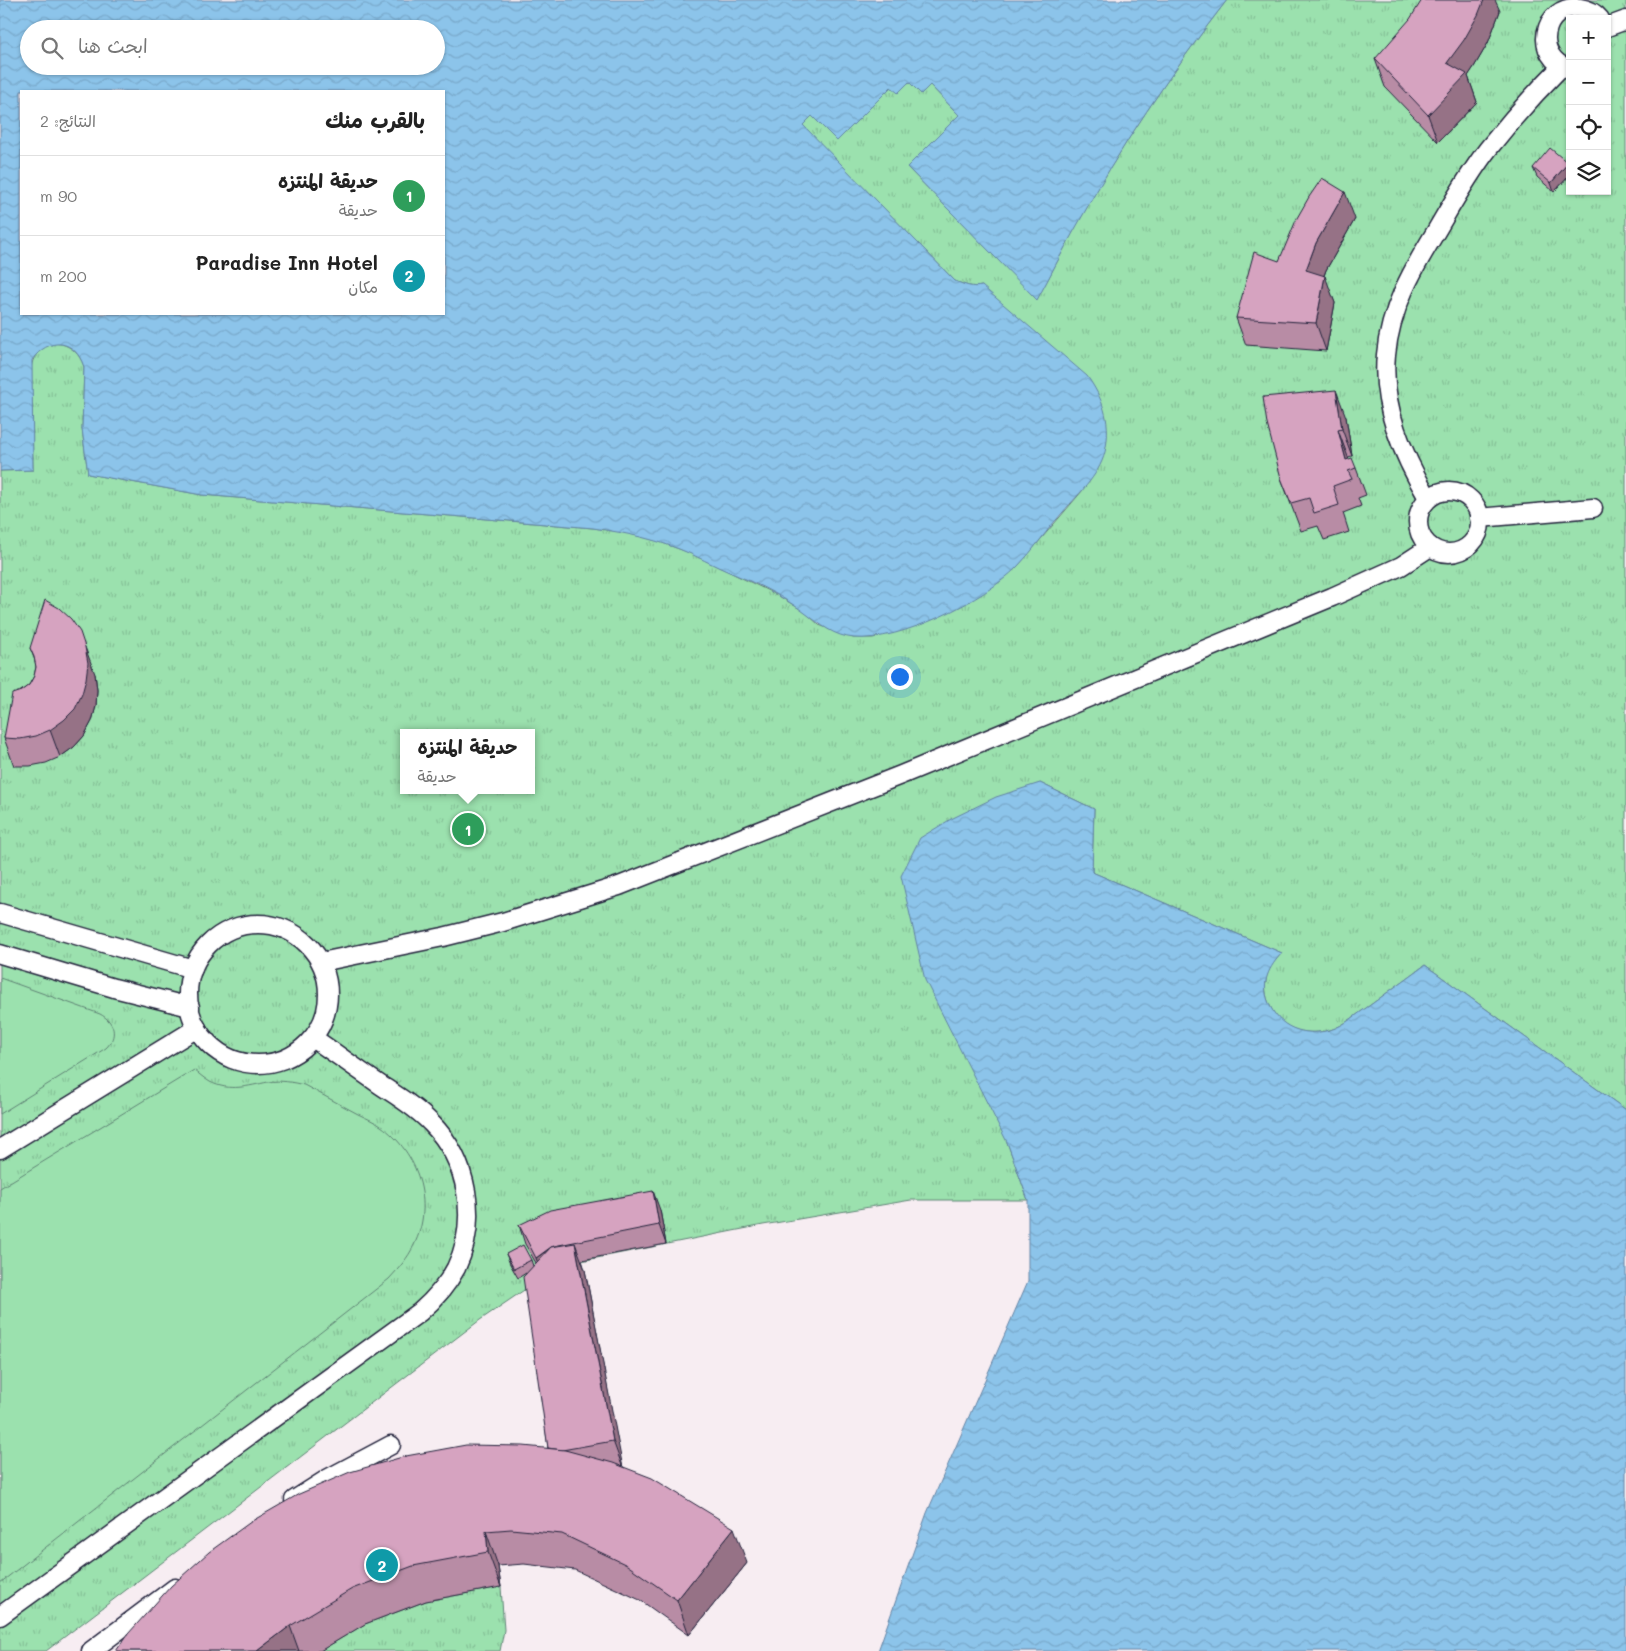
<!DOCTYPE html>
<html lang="ar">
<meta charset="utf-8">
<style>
body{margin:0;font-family:Mali,"Playpen Sans Arabic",sans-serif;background:#f2f2f2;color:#222;direction:rtl}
.controls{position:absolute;right:15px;top:15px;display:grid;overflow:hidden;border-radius:0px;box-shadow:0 1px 4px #0004}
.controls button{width:45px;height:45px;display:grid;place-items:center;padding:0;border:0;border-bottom:1px solid #e0e0e0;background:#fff;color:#222;font:25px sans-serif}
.you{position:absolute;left:899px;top:676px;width:18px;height:18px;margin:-12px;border:4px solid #fff;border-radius:50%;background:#1a73e8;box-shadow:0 0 0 8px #1a73e833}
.badge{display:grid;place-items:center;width:32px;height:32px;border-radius:50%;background:#b45309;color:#fff;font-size:16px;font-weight:700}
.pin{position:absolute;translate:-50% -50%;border:2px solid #fff;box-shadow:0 1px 5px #0006}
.popup{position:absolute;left:400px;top:729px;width:135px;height:65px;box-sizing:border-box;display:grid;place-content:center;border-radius:0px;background:#fff;filter:drop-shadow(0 1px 4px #0005);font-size:16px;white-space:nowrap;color:#767676}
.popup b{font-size:19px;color:#222}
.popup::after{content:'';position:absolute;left:50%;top:100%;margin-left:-10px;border:10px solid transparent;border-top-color:#fff}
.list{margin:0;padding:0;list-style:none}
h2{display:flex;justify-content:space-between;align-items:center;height:65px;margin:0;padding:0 20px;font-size:21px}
h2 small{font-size:16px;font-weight:400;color:#767676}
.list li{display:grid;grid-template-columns:32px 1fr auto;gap:15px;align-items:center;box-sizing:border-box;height:80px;padding:0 20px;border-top:1px solid #e0e0e0}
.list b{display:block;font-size:19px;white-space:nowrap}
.list p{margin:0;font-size:16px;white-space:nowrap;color:#767676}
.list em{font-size:16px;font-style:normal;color:#767676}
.icon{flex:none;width:28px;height:28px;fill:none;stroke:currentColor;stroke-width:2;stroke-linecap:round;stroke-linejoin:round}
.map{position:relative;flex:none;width:1626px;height:1651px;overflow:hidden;direction:ltr}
.search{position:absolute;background:#fff;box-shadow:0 1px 4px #0004;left:20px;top:20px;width:425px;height:55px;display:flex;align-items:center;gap:12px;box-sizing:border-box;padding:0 18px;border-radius:28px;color:#767676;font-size:19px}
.panel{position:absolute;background:#fff;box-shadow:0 1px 4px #0004;left:20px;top:90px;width:425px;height:225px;border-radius:0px;direction:rtl}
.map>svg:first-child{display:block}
</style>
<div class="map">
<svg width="1626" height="1651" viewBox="0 0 1626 1651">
<defs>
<pattern id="grass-tufts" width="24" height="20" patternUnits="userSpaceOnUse" patternTransform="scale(1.25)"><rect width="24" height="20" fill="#9be1ae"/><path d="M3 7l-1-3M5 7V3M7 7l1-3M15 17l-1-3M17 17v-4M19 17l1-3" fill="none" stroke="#85c197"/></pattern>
<pattern id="water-waves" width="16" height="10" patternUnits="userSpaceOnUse" patternTransform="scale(1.25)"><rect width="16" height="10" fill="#8cc4ea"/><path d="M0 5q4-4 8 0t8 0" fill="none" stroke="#78a8ca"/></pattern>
</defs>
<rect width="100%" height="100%" fill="#f7edf2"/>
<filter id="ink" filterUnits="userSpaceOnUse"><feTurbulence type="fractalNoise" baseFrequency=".02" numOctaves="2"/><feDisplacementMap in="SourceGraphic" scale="10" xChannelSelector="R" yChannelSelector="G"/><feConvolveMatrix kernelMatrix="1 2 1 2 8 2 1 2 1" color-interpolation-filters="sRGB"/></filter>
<g filter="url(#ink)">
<g fill="url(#grass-tufts)" stroke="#5e8274" fill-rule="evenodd">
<path d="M1227 0H1626V1110L1425 965C1406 979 1388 992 1369 1006 1357 1014 1344 1026 1330 1030 1308 1036 1282 1031 1271 1008 1264 995 1263 977 1272 964 1274 960 1279 957 1282 953L1092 872 1094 809 1040 783 1007 1142 1028 1200H911L763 1225 561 1265 480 1320 46 1651H0V471L33 470 31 369C35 336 74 335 84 367L82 429 88 474 202 495 593 528 629 533 660 542 690 553 777 595 805 612 819 625 853 638H873L925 623 1017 567 1083 490 982 286C972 288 965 285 955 281L802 125 812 116 837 141 891 87 909 82 930 85 959 115 907 167 1037 299C1050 276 1062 252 1075 228 1119 149 1171 72 1227 0ZM1570 19H1607V191H1570ZM404 733H532V790H404Z"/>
<path d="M501 1587 504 1630 500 1651H320L365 1624 426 1601Z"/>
</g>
<g fill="#9be1ae" stroke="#5e8274">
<path d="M0 978 100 1014C115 1022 118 1036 106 1048L0 1114Z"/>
<path d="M194 1070C199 1074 205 1079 210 1082 230 1092 248 1086 268 1082 281 1080 292 1082 304 1085 322 1095 340 1104 358 1114 366 1118 374 1121 381 1126 418 1152 435 1204 414 1245 408 1258 399 1268 389 1279L0 1583V1188Z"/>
</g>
<g fill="url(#water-waves)" stroke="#6283a4" fill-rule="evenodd">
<path d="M0 0H1227C1171 72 1119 149 1075 229 1062 252 1050 276 1037 300L907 167 959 115 930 85 921 94 909 82 898 93 891 87 837 141 812 116 803 125 955 281C965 285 972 288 982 286L1087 376C1102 397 1111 420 1106 447 1102 473 1080 492 1063 512 1047 529 1034 550 1017 567 985 600 900 642 854 638 834 636 821 625 805 613 796 606 786 600 776 594 758 584 738 576 718 567 709 563 700 558 691 554 660 540 627 533 593 528L202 495 88 474 82 429 84 367C75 338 48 337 32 360L33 470 0 471ZM29 29H436V66H29ZM21 91H444V314H21Z"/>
<path d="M1040 783 1094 809 1092 872 1282 953C1269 967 1261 982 1268 1001 1278 1028 1304 1037 1330 1030 1344 1026 1357 1014 1369 1006 1388 992 1406 979 1425 965L1626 1110V1651H878L927 1513 1028 1281V1200L1007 1142 925 980 901 876 920 838 951 819 996 797Z"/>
</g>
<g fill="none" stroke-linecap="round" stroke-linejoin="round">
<g stroke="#22223b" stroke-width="21">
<g id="service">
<path d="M1607 27 1626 20"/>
<path d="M1570 69C1532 58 1542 4 1580 8 1588 9 1595 13 1600 19"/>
<circle cx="1449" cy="522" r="31"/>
<path d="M1428 498C1403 455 1381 406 1386 355 1390 309 1412 271 1435 233 1452 204 1468 175 1488 149 1511 120 1535 93 1561 67"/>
<path d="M1479 518 1593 508"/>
<path d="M0 913 193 969"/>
<circle cx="258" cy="994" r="70"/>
<path d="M0 954 114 988 190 1007"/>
<path d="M321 962 443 937 503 922 619 886 901 775 1332 597 1401 566 1430 547"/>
<path d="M0 1149 197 1028"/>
<path d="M294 1500 327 1479 391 1445"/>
<path d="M0 1616 420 1312C435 1299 447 1285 456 1268 479 1220 468 1160 431 1123 416 1107 397 1096 379 1084 357 1069 335 1053 313 1038"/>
<path d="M91 1651 175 1588"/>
</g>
</g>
<use href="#service" stroke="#fff" stroke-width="18"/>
</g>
<g fill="#b88ca5" stroke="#22223b">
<path d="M1500 11 1488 43 1474 67 1468 76 1477 102 1438 142 1385 87 1375 59Z"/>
<path d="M1568 163 1570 167V175L1554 192 1537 177 1533 168Z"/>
<path d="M1355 219 1326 270 1324 276 1335 303 1326 351 1246 345 1236 318 1279 261Z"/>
<path d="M1346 417 1352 456 1348 457V459L1356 468 1366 495 1358 498 1361 506 1343 513 1349 532 1324 540 1318 526 1301 531 1281 478Z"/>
<path d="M30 648 95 674 97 690 96 706 92 721 84 736 74 747 60 757 46 763 30 766H14L4 738 21 691 29 685 34 676 36 667 35 660Z"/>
<path d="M660 1210 666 1244 582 1260 585 1270 622 1466 747 1563 689 1635 640 1600 575 1570 524 1564 498 1566 501 1587 426 1601 365 1624 320 1651H116L548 1448 526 1273 518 1278 510 1264 506 1254 531 1260 533 1266 536 1263 525 1244 519 1225Z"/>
</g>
<g fill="#967286" stroke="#22223b">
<path d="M1484 0H1495L1500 11 1488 43 1474 67 1468 76 1477 102 1438 142 1428 115 1447 63Z"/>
<path d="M1568 163 1570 167V175L1554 192 1551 183Z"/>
<path d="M1345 192 1355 219 1326 270 1316 297 1306 270 1316 243Z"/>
<path d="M1325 276 1335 303 1326 351 1316 323Z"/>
<path d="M1336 390 1346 417 1352 456 1342 429Z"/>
<path d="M1338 430 1348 457 1351 470 1346 460Z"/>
<path d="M85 647 95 674 97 690 96 706 92 721 84 736 74 747 60 757 50 730Z"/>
<path d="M653 1191 660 1210 666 1244 659 1225Z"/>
<path d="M575 1243 585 1270 623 1468 613 1441Z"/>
<path d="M554 1246 543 1277 536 1258Z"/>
<path d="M734 1528 747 1563 689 1635 677 1600Z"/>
<path d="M486 1531 498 1566 501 1587 488 1552Z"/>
<path d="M290 1626 299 1651H257Z"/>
</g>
<g fill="#d6a3c0" stroke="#22223b">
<path d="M1422 0H1484L1478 15 1464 40 1447 63 1467 74 1428 115 1375 59 1410 19Z"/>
<path d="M1550 148 1568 163 1551 183 1533 168Z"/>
<path d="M1322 178 1345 192 1316 243 1306 270 1325 276 1316 323 1236 318 1254 252 1279 261 1297 218 1309 197Z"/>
<path d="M1336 390 1342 429 1338 430 1346 460 1352 458 1356 468 1348 471 1352 479 1333 486 1339 505 1314 513 1309 498 1291 503 1281 478 1267 424 1263 397Z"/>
<path d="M45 600 59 608 71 619 80 632 85 647 88 663 86 679 82 694 75 709 64 720 50 730 36 736 20 739 4 738 12 694 21 691 29 685 34 676 36 667 34 657 30 648Z"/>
<path d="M653 1191 659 1225 554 1246 551 1247 536 1258 519 1225 550 1210Z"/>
<path d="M575 1243 613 1441 562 1450 548 1448 523 1277 551 1247Z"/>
<path d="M523 1245 531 1260 514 1269 506 1254Z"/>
<path d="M466 1445 523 1446 565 1450 613 1463 652 1478 734 1528 677 1600 627 1565 562 1534 511 1529 486 1531 488 1552 413 1566 352 1589 290 1626 257 1651H116L128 1634 171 1586 209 1552 252 1521 299 1494 350 1472 406 1456Z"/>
</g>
</g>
</svg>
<div class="controls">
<button>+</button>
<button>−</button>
<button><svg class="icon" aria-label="locate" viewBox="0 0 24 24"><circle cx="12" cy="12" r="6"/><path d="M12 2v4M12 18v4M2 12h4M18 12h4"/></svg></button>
<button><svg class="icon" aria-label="layers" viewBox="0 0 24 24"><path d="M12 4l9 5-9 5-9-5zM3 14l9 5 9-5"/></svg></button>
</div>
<div class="you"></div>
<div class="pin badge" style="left:468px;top:829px;background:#2e9e5b">1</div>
<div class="popup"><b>حديقة المنتزه</b>حديقة</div>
<div class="pin badge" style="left:382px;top:1565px;background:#0f9aa8">2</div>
<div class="search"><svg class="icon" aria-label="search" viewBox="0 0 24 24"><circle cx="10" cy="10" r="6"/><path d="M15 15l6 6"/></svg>ابحث هنا</div>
<section class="panel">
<h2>بالقرب منك<small>النتائج: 2</small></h2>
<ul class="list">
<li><span class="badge" style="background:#2e9e5b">1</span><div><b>حديقة المنتزه</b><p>حديقة</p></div><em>90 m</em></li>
<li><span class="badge" style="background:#0f9aa8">2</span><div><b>Paradise Inn Hotel</b><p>مكان</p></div><em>200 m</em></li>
</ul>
</section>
</div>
